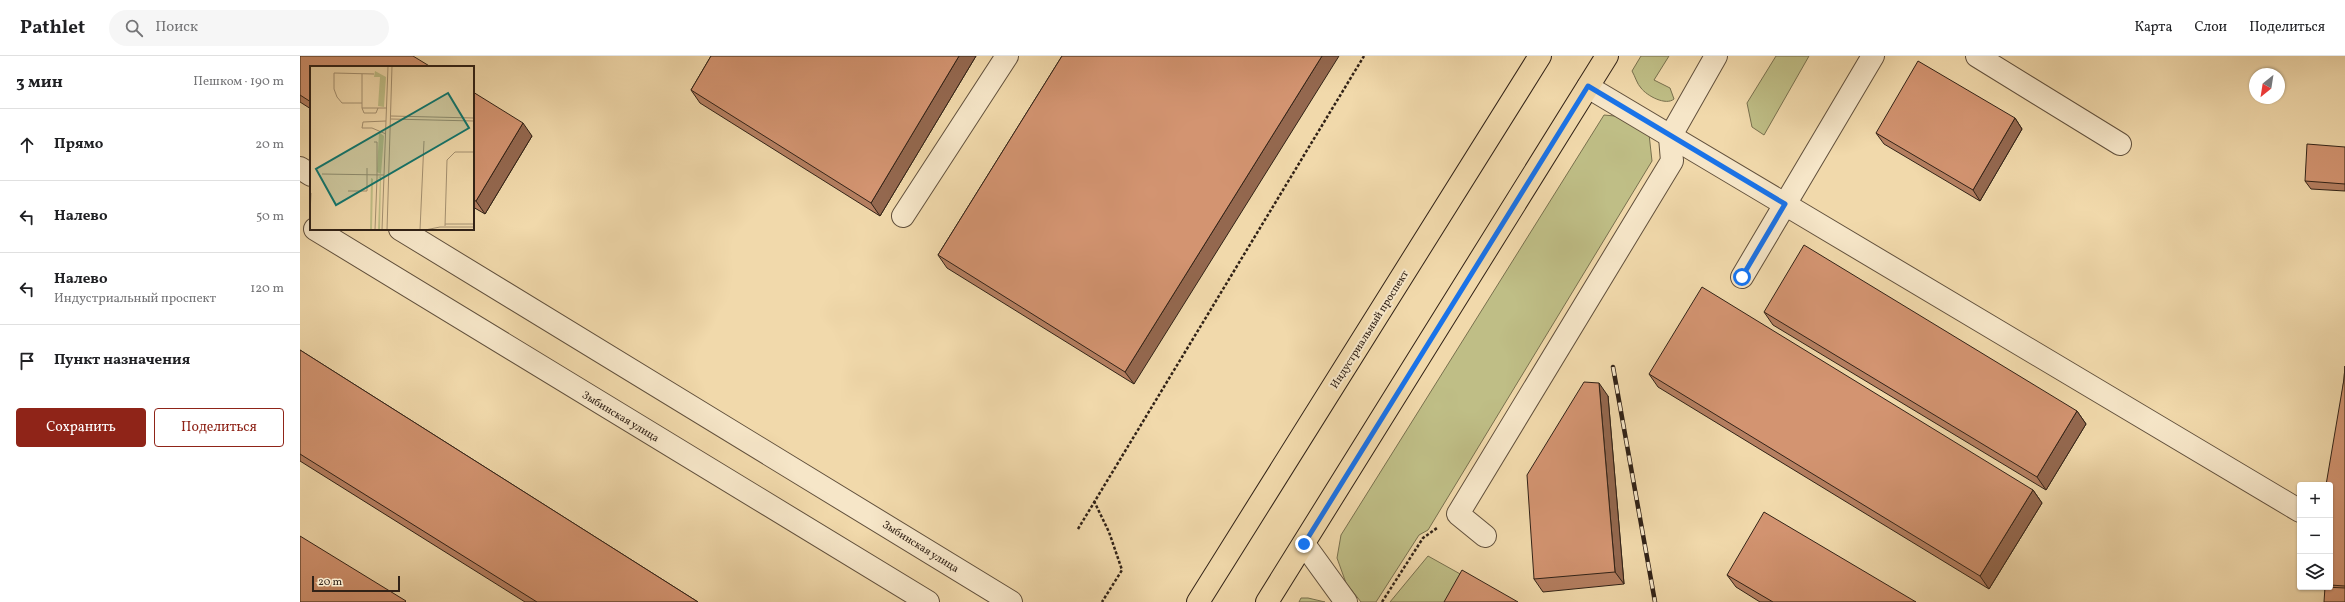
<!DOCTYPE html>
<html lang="ru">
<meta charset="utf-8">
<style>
body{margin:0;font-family:Vollkorn,serif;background:#f6f6f6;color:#202124}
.controls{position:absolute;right:12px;bottom:12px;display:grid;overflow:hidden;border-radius:4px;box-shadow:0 1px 3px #0004}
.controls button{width:36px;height:36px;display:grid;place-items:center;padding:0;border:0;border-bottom:1px solid #e0e0e0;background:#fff;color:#202124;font:20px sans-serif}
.compass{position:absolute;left:1949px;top:12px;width:36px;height:36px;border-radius:50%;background:#fff;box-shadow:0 1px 3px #0004;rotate:210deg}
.scale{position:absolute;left:12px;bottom:10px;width:88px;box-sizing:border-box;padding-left:4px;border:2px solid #312217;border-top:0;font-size:11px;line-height:14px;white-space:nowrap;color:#312217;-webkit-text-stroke:3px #f6e6c8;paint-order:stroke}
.stop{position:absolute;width:12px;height:12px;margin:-9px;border:3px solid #1a73e8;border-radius:50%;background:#fff}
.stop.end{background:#1a73e8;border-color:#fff;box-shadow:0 1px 4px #0008}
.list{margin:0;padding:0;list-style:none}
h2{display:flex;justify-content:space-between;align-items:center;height:52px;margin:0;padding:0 16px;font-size:17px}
h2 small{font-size:13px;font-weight:400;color:#757577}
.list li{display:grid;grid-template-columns:26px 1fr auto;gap:12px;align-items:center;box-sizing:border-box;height:72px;padding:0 16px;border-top:1px solid #e0e0e0}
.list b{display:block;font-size:15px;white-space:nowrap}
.list p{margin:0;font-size:13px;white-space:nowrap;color:#757577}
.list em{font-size:13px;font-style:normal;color:#757577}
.actions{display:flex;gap:8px;padding:12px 16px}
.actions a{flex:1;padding:9px 0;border:1px solid #8f2418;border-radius:4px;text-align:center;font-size:14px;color:#8f2418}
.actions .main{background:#8f2418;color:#fff}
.icon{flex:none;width:22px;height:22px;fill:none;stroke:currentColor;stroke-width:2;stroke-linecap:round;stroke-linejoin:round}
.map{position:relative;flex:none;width:2045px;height:546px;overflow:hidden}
header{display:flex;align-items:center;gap:24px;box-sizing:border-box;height:56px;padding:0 20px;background:#fff;border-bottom:1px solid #e0e0e0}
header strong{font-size:19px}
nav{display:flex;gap:22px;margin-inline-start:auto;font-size:14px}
.search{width:280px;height:36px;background:#f6f6f6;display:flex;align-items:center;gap:10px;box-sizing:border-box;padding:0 14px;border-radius:22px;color:#757577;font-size:15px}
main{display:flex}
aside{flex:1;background:#fff}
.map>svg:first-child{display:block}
</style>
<header>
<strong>Pathlet</strong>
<div class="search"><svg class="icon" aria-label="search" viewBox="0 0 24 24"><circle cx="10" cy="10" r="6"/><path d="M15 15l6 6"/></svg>Поиск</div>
<nav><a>Карта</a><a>Слои</a><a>Поделиться</a></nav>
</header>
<main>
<aside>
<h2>3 мин<small>Пешком · 190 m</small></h2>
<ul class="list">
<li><svg class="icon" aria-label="ahead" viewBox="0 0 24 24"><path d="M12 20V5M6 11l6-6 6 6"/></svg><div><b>Прямо</b></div><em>20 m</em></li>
<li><svg class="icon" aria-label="left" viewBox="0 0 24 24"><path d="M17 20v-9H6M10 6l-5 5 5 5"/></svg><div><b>Налево</b></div><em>50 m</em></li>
<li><svg class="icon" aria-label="left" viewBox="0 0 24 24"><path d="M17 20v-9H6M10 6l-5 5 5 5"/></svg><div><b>Налево</b><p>Индустриальный проспект</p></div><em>120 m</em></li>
<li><svg class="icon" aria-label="arrive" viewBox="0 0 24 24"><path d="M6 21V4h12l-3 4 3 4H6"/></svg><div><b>Пункт назначения</b></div></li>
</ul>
<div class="actions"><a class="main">Сохранить</a><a>Поделиться</a></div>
</aside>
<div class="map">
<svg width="2045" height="546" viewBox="0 0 2045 546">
<rect width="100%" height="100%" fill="#f1d9ab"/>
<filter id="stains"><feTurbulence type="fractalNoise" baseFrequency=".005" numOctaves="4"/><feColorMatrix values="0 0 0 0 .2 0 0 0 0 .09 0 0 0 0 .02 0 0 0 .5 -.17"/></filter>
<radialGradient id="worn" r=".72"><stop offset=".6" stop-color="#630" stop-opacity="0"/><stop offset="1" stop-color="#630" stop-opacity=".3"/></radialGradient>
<g fill="#bfbe86" stroke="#78704e">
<path d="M1341 0H1369L1354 24 1370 32 1374 43C1366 50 1347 40 1341 32 1337 28 1335 20 1332 15Z"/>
<path d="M1476 0H1509L1464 79 1452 71 1447 47Z"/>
<path d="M1304 59 1325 61 1349 78 1352 105 1128 474 1119 479 1076 546H1061L1046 527 1037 502 1041 479Z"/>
<path d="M1128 500 1171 524 1159 546H1090Z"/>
<path d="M1001 542H1008L1025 546H999Z"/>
</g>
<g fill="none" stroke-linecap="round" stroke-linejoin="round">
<g stroke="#61503c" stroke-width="24">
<g id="minor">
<path d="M1677 0 1820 88"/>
<path d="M1288 31 2000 455"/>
<path d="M0 112 11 119"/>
<path d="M603 160 707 0"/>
<path d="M15 173 628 546"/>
<path d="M100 173 711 546"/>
<path d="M1442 221 1573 0"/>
<path d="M1185 480 1158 458 1372 105 1370 81 1416 0"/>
<path d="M1004 488 1046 546"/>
</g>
</g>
<g stroke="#312217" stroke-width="24">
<g id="major">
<path d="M898 546 1240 0"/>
<path d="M967 546 1307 0"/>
</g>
</g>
<g stroke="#312217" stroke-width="2.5" stroke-dasharray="3 2" stroke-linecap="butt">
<path d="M794 445 809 476 822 514 802 546"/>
<path d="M778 473 1064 0"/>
<path d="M1082 546 1123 482 1137 472"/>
</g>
<use href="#minor" stroke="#f6e6c8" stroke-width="22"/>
<use href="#major" stroke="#f1d9ab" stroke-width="22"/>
<g stroke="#312217" stroke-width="4.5">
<path id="rail" d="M1313 311 1355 546"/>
</g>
<use href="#rail" stroke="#f6e6c8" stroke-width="3" stroke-dasharray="9" stroke-linecap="butt"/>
</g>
<g fill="#b57f61" stroke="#312217">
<path d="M0 0 11 11V53L0 46Z"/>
<path d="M411 0H676L580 160 400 47 391 34Z"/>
<path d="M762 0 834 328 647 212 638 199Z"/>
<path d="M173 36 232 80 185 158 173 151Z"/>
<path d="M1715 62 1722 73 1680 145 1584 88 1576 77Z"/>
<path d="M2045 91V135L2011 133 2005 125Z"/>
<path d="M1464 256 1777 355 1786 368 1746 434 1473 269Z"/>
<path d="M0 294 398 546H225L0 405Z"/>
<path d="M2045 310V546L2025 531H2030V429L2044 323Z"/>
<path d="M1349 318 1733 434 1742 447 1689 533 1358 331Z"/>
<path d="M1308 340 1324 528 1243 536 1234 523Z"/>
<path d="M1427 519 1616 546H1460L1436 531Z"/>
</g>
<g fill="#94684f" stroke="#312217">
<path d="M659 0H676L580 160 571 147Z"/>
<path d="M1022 0H1039L834 328 825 316Z"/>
<path d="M1715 62 1722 73 1680 145 1673 134Z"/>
<path d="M223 67 232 80 185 158 176 145Z"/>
<path d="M1299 327 1308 340 1324 528 1315 516Z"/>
<path d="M1777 355 1786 368 1746 434 1737 421Z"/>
<path d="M1733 434 1742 447 1689 533 1680 520Z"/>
</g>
<g fill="#d39471" stroke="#312217">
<path d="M0 0H113L131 11H11V46L0 39Z"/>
<path d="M411 0H659L571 147 391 34Z"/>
<path d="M762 0H1022L825 316 638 199Z"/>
<path d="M1618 5 1715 62 1673 134 1576 77Z"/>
<path d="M173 36 223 67 176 145 173 144Z"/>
<path d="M2007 88 2045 91V128L2005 125Z"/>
<path d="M1504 189 1777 355 1737 421 1464 256Z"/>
<path d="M1402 231 1733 434 1680 520 1349 318Z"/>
<path d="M0 294 398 546H237L0 398Z"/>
<path d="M2045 310V530L2030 529V429H2026L2044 323Z"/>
<path d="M1284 326 1299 327 1315 516 1234 523 1227 419Z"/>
<path d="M1464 456 1616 546H1473L1427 519Z"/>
<path d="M0 480 106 545 105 546H0Z"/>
<path d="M1162 514 1218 546H1144Z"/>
<path d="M2025 531 2045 532V546H2024Z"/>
</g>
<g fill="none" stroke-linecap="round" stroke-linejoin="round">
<path stroke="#1a73e8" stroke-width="5" d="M1004 488 1288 30 1485 148 1442 221"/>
</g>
<g text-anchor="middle" stroke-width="4" stroke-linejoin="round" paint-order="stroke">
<g font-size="11" fill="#312217" stroke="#f6e6c8">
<text transform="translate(1069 273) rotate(-58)" y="4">Индустриальный проспект</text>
<text transform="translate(321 360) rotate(31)" y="4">Зыбинская улица</text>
<text transform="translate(621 490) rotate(32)" y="4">Зыбинская улица</text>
</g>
</g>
<g transform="translate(10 10)">
<rect width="164" height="164" fill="#f1d9ab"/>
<path d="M65 5 76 11 74 41 68 40 70 11H64ZM69 66 74 70 71 108 67 106ZM71 110 70 164H68L70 112 68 111ZM61 112 63 113 62 164H60Z" fill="#bfbe86"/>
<path fill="none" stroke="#a49070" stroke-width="1" d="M52 8V42H77M52 37H32L27 31 24 23V7L64 8M52 42 54 47H66L68 42M81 50 164 52M81 53 164 55M76 68 62 62H52L53 56 76 55M64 76H67V112L65 164M12 108 74 109M38 125H57V102M0 148 1 127M135 158H164M135 160 137 94 145 86H164M72 164 78 0M77 164 82 0M110 164 114 75M115 164 130 161H164"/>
<path fill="#0f766e" fill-opacity="0.15" stroke="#0f766e" stroke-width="2" d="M138 27 159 62 26 139 6 103Z"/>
<rect width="164" height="164" fill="none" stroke="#312217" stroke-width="2"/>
</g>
<rect width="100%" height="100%" filter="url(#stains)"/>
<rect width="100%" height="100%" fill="url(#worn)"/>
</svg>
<div class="controls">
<button>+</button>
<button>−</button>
<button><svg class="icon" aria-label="layers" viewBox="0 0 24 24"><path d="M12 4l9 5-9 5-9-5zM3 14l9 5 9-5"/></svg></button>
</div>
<svg class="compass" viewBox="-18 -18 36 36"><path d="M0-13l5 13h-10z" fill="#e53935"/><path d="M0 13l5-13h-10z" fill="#757577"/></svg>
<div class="scale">20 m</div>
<div class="stop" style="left:1442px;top:221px"></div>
<div class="stop end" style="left:1004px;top:488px"></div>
</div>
</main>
